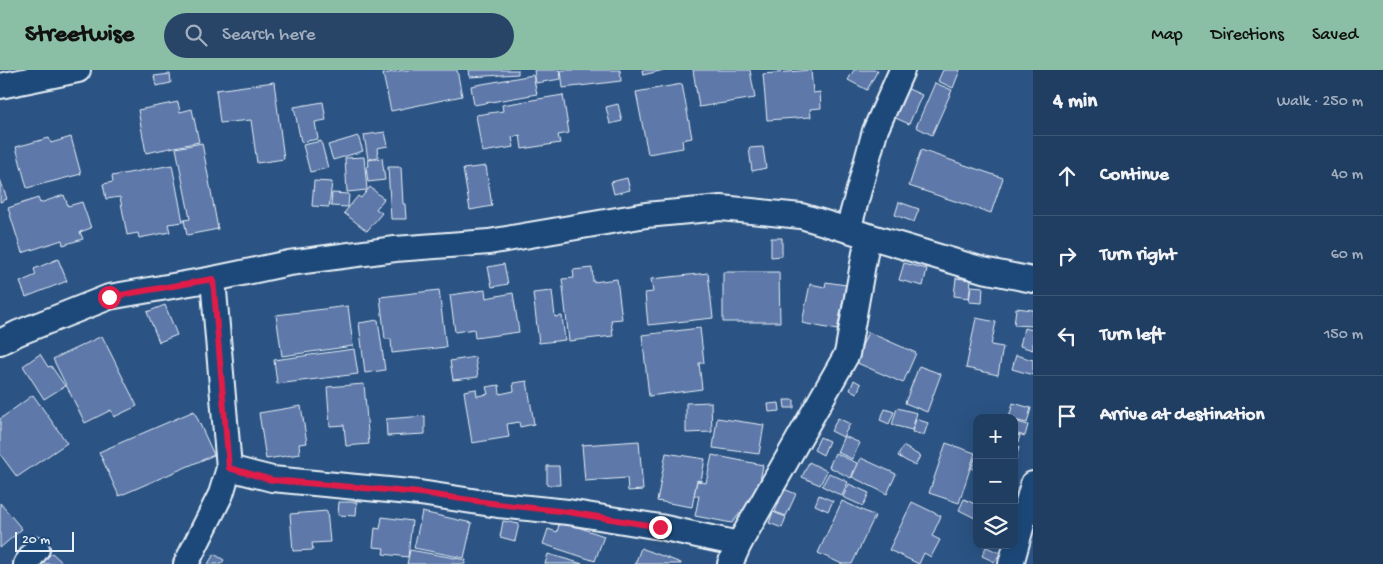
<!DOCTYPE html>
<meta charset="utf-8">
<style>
body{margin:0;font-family:"Gochi Hand",sans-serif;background:#284568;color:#f1f3f6}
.controls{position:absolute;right:15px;bottom:15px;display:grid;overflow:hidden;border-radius:10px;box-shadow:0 5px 20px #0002}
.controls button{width:45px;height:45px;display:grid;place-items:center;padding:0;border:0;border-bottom:1px solid #3d5777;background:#203e62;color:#f1f3f6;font:25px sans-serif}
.scale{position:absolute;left:15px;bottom:12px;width:59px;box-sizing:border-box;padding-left:5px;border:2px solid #e8f1f8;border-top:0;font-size:14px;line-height:18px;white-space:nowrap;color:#e8f1f8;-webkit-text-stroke:4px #1f4a7a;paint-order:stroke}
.stop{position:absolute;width:15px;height:15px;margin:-11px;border:4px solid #e11d48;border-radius:50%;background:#fff}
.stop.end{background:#e11d48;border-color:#fff;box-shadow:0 1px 5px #0008}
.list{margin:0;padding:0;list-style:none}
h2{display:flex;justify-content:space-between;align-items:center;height:65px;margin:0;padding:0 20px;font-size:21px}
h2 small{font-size:16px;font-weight:400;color:#a2aebe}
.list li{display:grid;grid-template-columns:32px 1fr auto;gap:15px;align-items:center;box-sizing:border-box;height:80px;padding:0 20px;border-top:1px solid #3d5777}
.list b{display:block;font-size:19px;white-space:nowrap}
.list em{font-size:16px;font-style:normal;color:#a2aebe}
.icon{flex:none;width:28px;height:28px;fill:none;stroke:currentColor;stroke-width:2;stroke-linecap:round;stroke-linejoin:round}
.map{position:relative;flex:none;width:1033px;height:494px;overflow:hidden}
header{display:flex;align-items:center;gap:30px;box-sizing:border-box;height:70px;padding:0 25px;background:#8abfa5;color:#111}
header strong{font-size:24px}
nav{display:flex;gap:28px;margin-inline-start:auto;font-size:18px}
.search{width:350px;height:45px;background:#284568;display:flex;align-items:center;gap:12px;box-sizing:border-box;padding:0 18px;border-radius:28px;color:#a2aebe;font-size:19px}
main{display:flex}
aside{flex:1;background:#203e62}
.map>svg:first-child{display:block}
</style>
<header>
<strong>Streetwise</strong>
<div class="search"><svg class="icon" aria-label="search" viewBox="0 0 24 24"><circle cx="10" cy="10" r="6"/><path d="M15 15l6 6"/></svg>Search here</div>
<nav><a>Map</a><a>Directions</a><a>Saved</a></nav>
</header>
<main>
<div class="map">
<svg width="1033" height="494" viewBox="0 0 1033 494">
<rect width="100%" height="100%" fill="#2b5383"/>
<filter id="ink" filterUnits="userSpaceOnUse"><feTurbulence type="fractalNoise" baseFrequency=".02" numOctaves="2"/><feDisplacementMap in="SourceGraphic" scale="10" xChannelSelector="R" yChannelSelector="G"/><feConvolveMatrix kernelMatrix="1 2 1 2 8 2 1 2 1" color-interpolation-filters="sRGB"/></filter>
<g filter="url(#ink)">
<g fill="#5d78a9" stroke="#e8f1f8">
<path d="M405 0H457L462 26 391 41 383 4Z"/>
<path d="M469 0H518V4L470 7Z"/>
<path d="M534 0H560L561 9 536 13Z"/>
<path d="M561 0H620L621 11 563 18Z"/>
<path d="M642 0H664L643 5Z"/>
<path d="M693 0H750L755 28 699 37Z"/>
<path d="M811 0 813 23 820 22 821 38 810 39 811 47 767 50 763 4Z"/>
<path d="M854 0H878L867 20 848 10Z"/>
<path d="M943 0H960L953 18 938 11Z"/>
<path d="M170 4 171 13 156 16 154 6Z"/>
<path d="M533 5 537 24 474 35 471 16Z"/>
<path d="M274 12 284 89 257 93 251 50 220 53 216 20Z"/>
<path d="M935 13 952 20 932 65 916 57Z"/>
<path d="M682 14 692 68 682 70 683 78 648 84 636 22Z"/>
<path d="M904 17 922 25 909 54 891 46Z"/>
<path d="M563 25 569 63 558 65 560 73 522 79 520 65 512 67 514 77 482 82 476 45 503 41 502 35Z"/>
<path d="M178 32 180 42 192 39 199 72 146 83 138 40Z"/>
<path d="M323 32 326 50 315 52 318 69 301 72 294 37Z"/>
<path d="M618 34 622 51 610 54 606 37Z"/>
<path d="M385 62 388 76 377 78 378 87 368 89 364 65Z"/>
<path d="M358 66 363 81 333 90 328 75Z"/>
<path d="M71 67 81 104 27 118 16 77 49 68 51 73Z"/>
<path d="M321 71 328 98 310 102 303 75Z"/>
<path d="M202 73 218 159 187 165 184 150 190 149 176 78Z"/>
<path d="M763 77 766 98 752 101 749 78Z"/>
<path d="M921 80 1003 108 991 143 909 116Z"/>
<path d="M364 87 367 120 347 122 345 88Z"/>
<path d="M382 88 385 110 368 112 366 97 369 96 368 90Z"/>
<path d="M172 95 183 152 168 154 170 162 139 168 138 163 127 165 120 127 106 129 103 114 113 112 112 106Z"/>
<path d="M486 96 492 136 470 140 463 99Z"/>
<path d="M388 97H401L403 134H405L406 149H391Z"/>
<path d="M627 108 630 120 614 124 611 112Z"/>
<path d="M0 109 7 129 0 132Z"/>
<path d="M314 111 332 112 329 137 312 136Z"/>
<path d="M370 117 384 129 376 139 382 143 367 161 344 143 358 126 361 128Z"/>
<path d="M332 123 349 124 348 137 331 136Z"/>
<path d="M64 125 68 136 82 132 91 158 80 162 83 169 63 175 62 170 22 183 8 138 38 128 40 133Z"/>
<path d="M899 132 919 139 914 152 895 145Z"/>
<path d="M771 168H782V186L771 187Z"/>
<path d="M58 189 67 211 26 227 20 212 36 205 34 199Z"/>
<path d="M904 193 927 199 923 216 899 210Z"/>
<path d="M504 194 508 214 492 217 488 197Z"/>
<path d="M592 198 593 212 617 209 622 249 611 250 613 266 569 271 562 209 574 208 573 200Z"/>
<path d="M723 202H779L780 252H723Z"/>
<path d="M708 203 713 248 648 255 645 223 653 222 651 209Z"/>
<path d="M956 208 971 210 969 228 954 226Z"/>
<path d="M826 212 846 215 837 260 802 253 810 214 825 217Z"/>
<path d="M971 216 983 217 982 233 969 232Z"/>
<path d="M439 220 446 277 392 283 391 269H385L380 227Z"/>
<path d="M485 220 486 228 513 223 519 262 475 268 474 259 455 262 450 225Z"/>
<path d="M552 221 555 247 562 246 565 270 539 273 533 223Z"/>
<path d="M165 235 177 265 159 272 147 242Z"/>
<path d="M348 236 353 276 282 286 276 245Z"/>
<path d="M1016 238 1033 240V256L1014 255Z"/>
<path d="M976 248 996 252 991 275 1003 277 998 305 966 298Z"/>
<path d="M378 250 385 300 365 303 359 253Z"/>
<path d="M700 258 704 293H699L702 319 649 326 642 265Z"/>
<path d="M1024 258 1033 260V280L1020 276Z"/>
<path d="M868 262 916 283 903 313 855 292Z"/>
<path d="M102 266 137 336 114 347 111 340 85 353 53 289Z"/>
<path d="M354 279 358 304 277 314 274 290Z"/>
<path d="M40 284 48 297 51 296 65 316 44 329 23 296Z"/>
<path d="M1016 285 1033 290V305L1012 299Z"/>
<path d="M475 287 478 307 453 310 450 291Z"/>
<path d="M919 296 941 304 927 342 905 333Z"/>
<path d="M854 310 861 314 857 323 850 320Z"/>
<path d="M527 311 534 354 520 357 519 352 507 354 509 367 472 373 464 321 476 319 477 326 488 324 486 317 499 315 500 324 514 321 513 313Z"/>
<path d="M364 314 369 374 346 376 344 355 330 356 327 317Z"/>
<path d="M33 325 67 373 17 407 0 384V349Z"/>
<path d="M784 330H794V338H785Z"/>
<path d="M711 332 712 362 686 363V333Z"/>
<path d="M779 333 780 341 769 342 768 334Z"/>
<path d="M1013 333 1031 338 1027 353 1014 350V348H1009Z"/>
<path d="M301 336 307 373 299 374 300 384 266 389 259 343Z"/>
<path d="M897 338 917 343 912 360 892 355Z"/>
<path d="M885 339 894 342 889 354 880 350Z"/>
<path d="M194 341 214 385 119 426 99 382Z"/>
<path d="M425 346V364L387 366 386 349Z"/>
<path d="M717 348 764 355 759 384 713 378Z"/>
<path d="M838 348 850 354 843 367 831 361Z"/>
<path d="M916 349 928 353 924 365 912 362Z"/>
<path d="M1014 351 1028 355 1025 366 1014 363Z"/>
<path d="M1014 364 1020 366 1017 375H1014Z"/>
<path d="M844 366 860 373 852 389 837 382Z"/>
<path d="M820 367 829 371 823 385 814 380Z"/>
<path d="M639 371 643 420 628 421 627 408 585 411 582 375Z"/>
<path d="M946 373 975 383 959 433 929 423Z"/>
<path d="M903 376 920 386 915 396 898 386Z"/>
<path d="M1014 376 1019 377 1014 396Z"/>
<path d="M666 383 705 389 701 411 697 410 692 437 657 431Z"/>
<path d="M835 383 857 393 851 408 829 397Z"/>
<path d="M712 385 763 395 758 421 732 453 695 446 699 426H694L697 411 706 413Z"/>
<path d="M861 388 896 404 887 424 852 407Z"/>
<path d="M975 388H977V401L971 398Z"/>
<path d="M809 392 827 401 820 415 802 407Z"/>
<path d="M547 396H559L560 415H547Z"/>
<path d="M829 403 848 412 842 426 822 416Z"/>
<path d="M849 414 869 423 863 436 843 427Z"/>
<path d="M784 419 796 424 786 446 775 442Z"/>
<path d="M819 425 833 431 828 441 815 435Z"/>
<path d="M964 429 977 435V449L959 440Z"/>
<path d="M842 431 875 446 852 494H842L818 483Z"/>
<path d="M339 432H357L356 446 338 445Z"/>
<path d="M912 432 941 446 932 466 940 470 931 487 924 483 919 494 889 480Z"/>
<path d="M0 433 22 459 0 478Z"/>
<path d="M327 441 330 472 312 473 313 480 293 481 290 444Z"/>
<path d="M422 442 472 453 464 488 414 478Z"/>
<path d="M773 442 786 447 782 458 769 453Z"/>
<path d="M382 447 412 451 408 487 383 484 384 478 373 477 375 458 380 459Z"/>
<path d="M503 451 519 454 515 471 500 467Z"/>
<path d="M560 451 604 466 595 491 543 474 548 459 557 462Z"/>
<path d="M986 477 1000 483 995 492 982 486Z"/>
<path d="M641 478 681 493V494H635Z"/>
<path d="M410 480 466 490 465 494H407Z"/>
<path d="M52 483 64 494H41Z"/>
<path d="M214 484 224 490 221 494H208Z"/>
<path d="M548 484 583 494H545Z"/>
</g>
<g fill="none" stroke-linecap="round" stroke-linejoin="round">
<g stroke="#e8f1f8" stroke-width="28">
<g id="minor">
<path d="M0 16 78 0"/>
<path d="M848 160 875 61 902 0"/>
<path d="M0 272 18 263 109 227 213 209 289 193 395 179 489 172 646 145 721 138 801 146 983 200 1033 210"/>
<path d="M229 398 272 409 420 423 498 435 568 442 660 457 739 474"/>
<path d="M26 494 37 479"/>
<path d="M186 494 221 424 229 398 213 209"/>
<path d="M730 494 739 474 847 284 868 166"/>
<path d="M1011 494 1033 414"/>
</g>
</g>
<use href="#minor" stroke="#1f4a7a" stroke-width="24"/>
</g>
</g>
<g fill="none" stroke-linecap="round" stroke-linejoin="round" filter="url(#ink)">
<path stroke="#e11d48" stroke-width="6" d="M109 227 213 209 229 398 272 410 420 423 498 434 568 442 660 457"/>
</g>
</svg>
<div class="controls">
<button>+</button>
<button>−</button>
<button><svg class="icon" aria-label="layers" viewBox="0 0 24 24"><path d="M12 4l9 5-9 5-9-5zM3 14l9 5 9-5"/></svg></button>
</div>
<div class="scale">20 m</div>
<div class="stop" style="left:109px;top:227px"></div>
<div class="stop end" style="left:660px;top:457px"></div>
</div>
<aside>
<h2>4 min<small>Walk · 250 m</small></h2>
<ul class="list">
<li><svg class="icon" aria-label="ahead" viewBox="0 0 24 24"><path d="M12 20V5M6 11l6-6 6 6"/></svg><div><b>Continue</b></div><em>40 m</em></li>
<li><svg class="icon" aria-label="right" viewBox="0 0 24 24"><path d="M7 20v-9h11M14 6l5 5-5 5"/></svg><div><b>Turn right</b></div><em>60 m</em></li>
<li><svg class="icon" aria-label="left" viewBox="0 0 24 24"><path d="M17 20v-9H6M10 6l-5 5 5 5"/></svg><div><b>Turn left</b></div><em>150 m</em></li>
<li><svg class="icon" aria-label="arrive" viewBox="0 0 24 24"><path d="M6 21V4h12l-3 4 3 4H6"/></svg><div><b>Arrive at destination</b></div></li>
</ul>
</aside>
</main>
